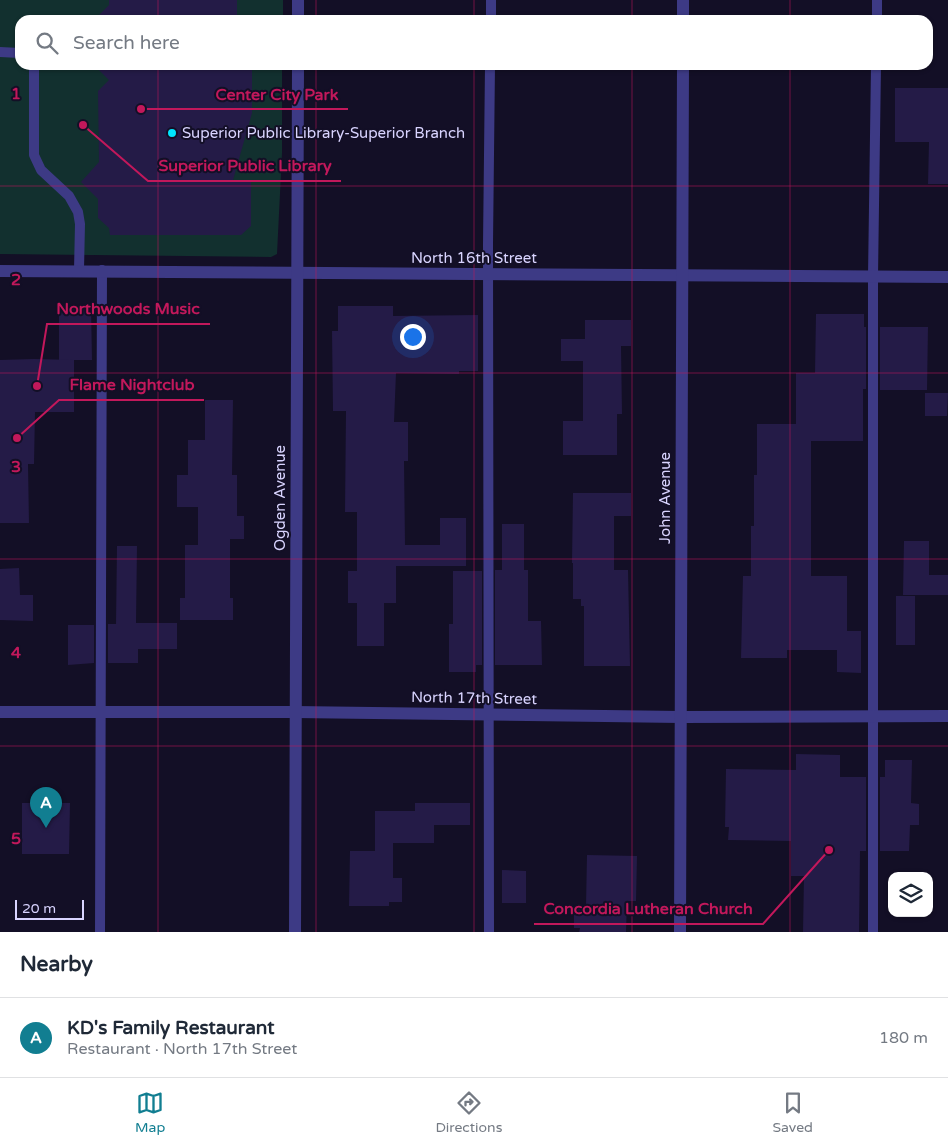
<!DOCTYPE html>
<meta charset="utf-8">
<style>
body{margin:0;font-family:"Varela Round",sans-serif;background:#f2f2f3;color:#1f2937}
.controls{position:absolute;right:15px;bottom:15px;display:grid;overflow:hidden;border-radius:10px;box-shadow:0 1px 4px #0004}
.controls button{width:45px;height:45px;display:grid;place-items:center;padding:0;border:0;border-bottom:1px solid #e0e1e3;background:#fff;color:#1f2937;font:25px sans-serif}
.scale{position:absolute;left:15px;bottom:12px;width:69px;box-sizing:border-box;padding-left:5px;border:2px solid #d9d4ff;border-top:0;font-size:14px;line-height:18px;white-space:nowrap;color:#d9d4ff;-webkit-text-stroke:4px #130f26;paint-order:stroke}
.you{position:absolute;left:412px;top:336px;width:18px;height:18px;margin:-12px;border:4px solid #fff;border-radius:50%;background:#1a73e8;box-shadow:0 0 0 8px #1a73e833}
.badge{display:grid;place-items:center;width:32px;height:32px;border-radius:50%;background:#117e91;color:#fff;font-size:16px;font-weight:700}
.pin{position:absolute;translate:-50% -41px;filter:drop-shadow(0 1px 2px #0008)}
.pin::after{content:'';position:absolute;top:26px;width:18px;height:15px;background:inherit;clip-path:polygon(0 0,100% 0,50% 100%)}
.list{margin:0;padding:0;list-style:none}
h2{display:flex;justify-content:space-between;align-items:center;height:65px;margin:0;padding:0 20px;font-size:21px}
h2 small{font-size:16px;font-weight:400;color:#747a83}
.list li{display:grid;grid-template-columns:32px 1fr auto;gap:15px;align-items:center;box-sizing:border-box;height:80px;padding:0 20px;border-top:1px solid #e0e1e3}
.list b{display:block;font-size:19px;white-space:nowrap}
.list p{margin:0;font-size:16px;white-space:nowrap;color:#747a83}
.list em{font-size:16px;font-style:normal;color:#747a83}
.icon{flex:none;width:28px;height:28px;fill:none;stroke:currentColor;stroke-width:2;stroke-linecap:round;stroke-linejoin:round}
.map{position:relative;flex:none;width:948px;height:932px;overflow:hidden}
.search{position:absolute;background:#fff;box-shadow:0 1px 4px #0004;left:15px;right:15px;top:15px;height:55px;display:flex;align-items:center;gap:12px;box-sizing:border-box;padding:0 18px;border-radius:15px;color:#747a83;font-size:19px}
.sheet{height:145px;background:#fff}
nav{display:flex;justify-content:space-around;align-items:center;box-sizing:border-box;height:70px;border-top:1px solid #e0e1e3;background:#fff;font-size:14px;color:#747a83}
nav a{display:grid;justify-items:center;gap:2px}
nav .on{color:#117e91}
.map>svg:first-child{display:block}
</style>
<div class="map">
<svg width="948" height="932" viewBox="0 0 948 932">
<rect width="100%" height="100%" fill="#130f26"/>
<path fill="#12302f" d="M0 0H283V20H20V65H282V153L277 254 271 257 0 254Z"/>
<g fill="#241b47">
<path d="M109 0H237V20H94L109 5Z"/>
<path d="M94 65H252V113L233 180H251V226L241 235H110L109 228 98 218V199L81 182 99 162 98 91 109 80Z"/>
<path d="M895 88H948V184H928L929 142H895Z"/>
<path d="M91 306 92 360H59V307Z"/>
<path d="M338 306H393V316L478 315V371H459V374L396 373 394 422H408V461H404L405 545H440V518H466V566H396V603H384V646H357V603H348V571H357V512H345L346 411H333L332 331H338Z"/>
<path d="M816 314H864V327H866V389H863V441H811V576H847V631H861V673L837 672V650H787V658H741L743 576H751V526H754V475H757V424H796V373H815Z"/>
<path d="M585 320H631V346H621L622 414H617V455H563V421H583V361H561V339H585Z"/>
<path d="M880 327H928L927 390H880Z"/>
<path d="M34 359 74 360V412H35L34 464H28L29 523H0V360Z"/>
<path d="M925 393H948L947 416H925Z"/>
<path d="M205 400H233L232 475H237V516H244V539H230V598H233V620H180V598H185V545H198V507H177V475H188V440H205Z"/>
<path d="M573 493H631V516H614V570H628L630 666H584V606H581V599H573V563H572Z"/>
<path d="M502 524H524V570H528V621H541L542 665H495V570H502Z"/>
<path d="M904 541H929V575H948V595H903Z"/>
<path d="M117 546H137L136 623H177V649H138V663H108V624H116Z"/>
<path d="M19 568 20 595H33V621L0 620V569Z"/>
<path d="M453 571H482V665H476V672H449V624H453Z"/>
<rect x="896" y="596" width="19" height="49"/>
<path d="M68 625H94V663L68 665Z"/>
<path d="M796 754 840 755V777H866V851H860L859 932H803L804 876H791V841L728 840 729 827H725L726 769 796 770Z"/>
<path d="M885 760H912L911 803 919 804V825H910L909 851H880V777H885Z"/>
<path d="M22 803H70L69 854H22Z"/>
<path d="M415 803H470V825H434V843H393V878H402V902H389V906H349L350 851H375V811H415Z"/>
<path d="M587 855 637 856 636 901H627L626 932H579L580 928H574V906H586Z"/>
<path d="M502 870 526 871V903H502Z"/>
</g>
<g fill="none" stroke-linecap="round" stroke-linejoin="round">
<g stroke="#3d3a85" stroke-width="10">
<path d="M491 20V0"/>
<path d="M877 20V0"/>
<path d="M0 52 20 53"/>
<path d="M34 65V155L41 170 69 196 78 212 80 224 79 270"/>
<path d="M100 932 102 270"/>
<path d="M489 932 488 244 490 65"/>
<path d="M873 932V276L876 65"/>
</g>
<g stroke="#3d3a85" stroke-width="12">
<path d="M298 20V0"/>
<path d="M683 20V0"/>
<path d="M0 271 948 277"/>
<path d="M0 712H295L681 717 948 716"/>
<path d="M295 932 298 65"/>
<path d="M680 932 683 65"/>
</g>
</g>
<path fill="none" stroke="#c2185b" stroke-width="1" stroke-opacity="0.55" d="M158 0V20M316 0V20M474 0V20M632 0V20M790 0V20M158 65V932M316 65V932M474 65V932M632 65V932M790 65V932M0 186H948M0 373H948M0 559H948M0 746H948"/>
<circle fill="#00e5ff" stroke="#130f26" stroke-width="2" cx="172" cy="133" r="5"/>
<g text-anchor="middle" stroke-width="4" stroke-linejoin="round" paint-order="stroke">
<g font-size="15" fill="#d9d4ff" stroke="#130f26" text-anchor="start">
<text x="182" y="138">Superior Public Library-Superior Branch</text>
</g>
<g font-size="15" fill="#d9d4ff" stroke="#130f26">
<text x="474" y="263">North 16th Street</text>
<text transform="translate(280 498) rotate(-90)" y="5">Ogden Avenue</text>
<text transform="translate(665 498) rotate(-90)" y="5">John Avenue</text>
<text transform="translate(474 698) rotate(1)" y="5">North 17th Street</text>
</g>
</g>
<g font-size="16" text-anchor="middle" font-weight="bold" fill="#c2185b" stroke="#130f26" stroke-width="4" stroke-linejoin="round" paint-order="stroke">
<text x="16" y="99">1</text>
<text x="16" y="285">2</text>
<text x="16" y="472">3</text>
<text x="16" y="658">4</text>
<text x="16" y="844">5</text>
</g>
<path fill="none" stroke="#c2185b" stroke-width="2" d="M141 109L206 109H348M83 125L148 181H341M37 386L47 324H210M17 438L59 400H204M829 850L763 924H534"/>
<g fill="#c2185b" stroke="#130f26" stroke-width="2">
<circle cx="141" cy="109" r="5"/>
<circle cx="83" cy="125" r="5"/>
<circle cx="37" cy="386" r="5"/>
<circle cx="17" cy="438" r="5"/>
<circle cx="829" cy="850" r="5"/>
</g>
<g font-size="16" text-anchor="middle" font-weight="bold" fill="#c2185b" stroke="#130f26" stroke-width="4" stroke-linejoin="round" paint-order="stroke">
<text x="277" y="100">Center City Park</text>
<text x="245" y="171">Superior Public Library</text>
<text x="128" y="314">Northwoods Music</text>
<text x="132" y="390">Flame Nightclub</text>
<text x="648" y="914">Concordia Lutheran Church</text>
</g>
</svg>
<div class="controls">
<button><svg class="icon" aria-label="layers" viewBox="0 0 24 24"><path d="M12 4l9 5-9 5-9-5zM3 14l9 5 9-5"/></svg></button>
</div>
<div class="scale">20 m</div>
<div class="you"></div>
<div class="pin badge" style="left:46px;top:828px">A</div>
<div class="search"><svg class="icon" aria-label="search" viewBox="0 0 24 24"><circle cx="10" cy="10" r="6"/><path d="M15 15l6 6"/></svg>Search here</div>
</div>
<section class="sheet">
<h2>Nearby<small></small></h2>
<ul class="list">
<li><span class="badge">A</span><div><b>KD's Family Restaurant</b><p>Restaurant · North 17th Street</p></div><em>180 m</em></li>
</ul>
</section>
<nav>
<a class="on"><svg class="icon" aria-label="map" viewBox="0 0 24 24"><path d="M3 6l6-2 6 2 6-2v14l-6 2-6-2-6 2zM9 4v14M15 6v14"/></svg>Map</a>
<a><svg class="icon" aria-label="directions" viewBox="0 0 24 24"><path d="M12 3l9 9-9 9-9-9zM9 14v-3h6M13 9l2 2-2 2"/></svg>Directions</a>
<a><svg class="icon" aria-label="saved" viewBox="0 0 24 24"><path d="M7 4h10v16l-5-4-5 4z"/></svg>Saved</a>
</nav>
